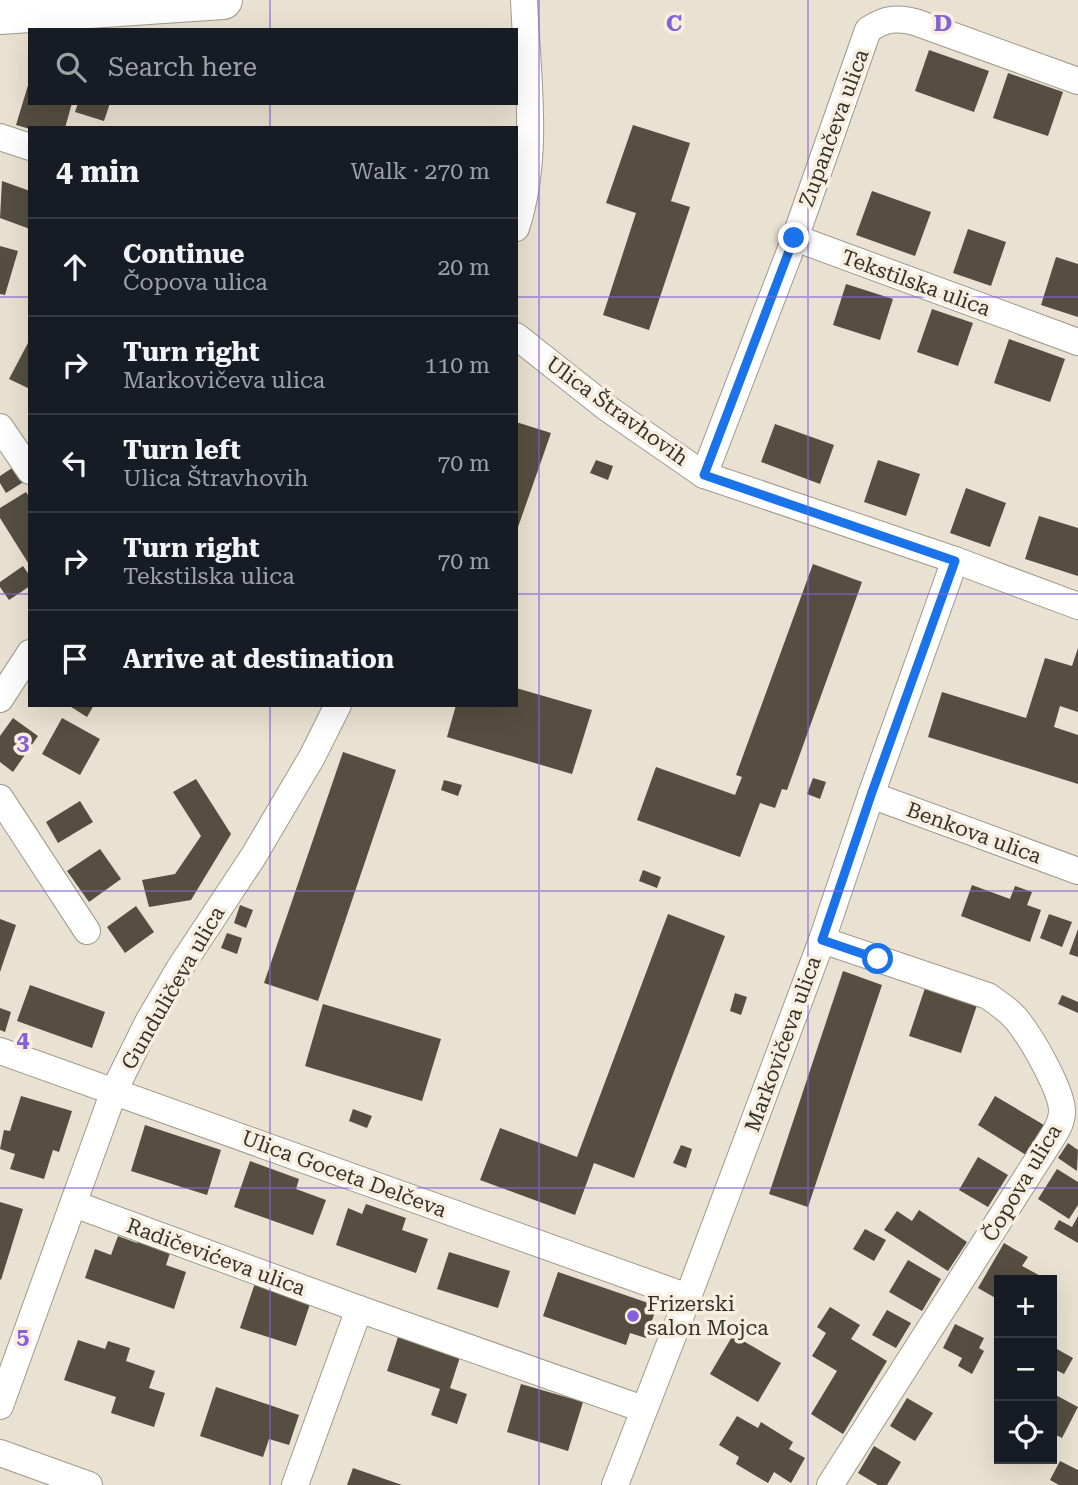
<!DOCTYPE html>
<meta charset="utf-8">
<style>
body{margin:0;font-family:"Roboto Serif",serif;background:#20242c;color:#f1f3f6}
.controls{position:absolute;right:21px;bottom:21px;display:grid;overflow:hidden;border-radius:0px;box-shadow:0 7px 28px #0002}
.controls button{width:63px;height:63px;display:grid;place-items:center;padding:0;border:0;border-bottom:2px solid #363941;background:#171b24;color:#f1f3f6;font:35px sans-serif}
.stop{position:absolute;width:21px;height:21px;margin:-16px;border:5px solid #1a73e8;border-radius:50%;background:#fff}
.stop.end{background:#1a73e8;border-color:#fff;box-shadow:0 2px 7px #0008}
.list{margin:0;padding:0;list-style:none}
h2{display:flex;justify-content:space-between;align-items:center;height:91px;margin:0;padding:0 28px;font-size:30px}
h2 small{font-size:23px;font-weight:400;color:#9ea1a6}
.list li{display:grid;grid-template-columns:46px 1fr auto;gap:21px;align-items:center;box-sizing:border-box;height:98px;padding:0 28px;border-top:2px solid #363941}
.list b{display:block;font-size:26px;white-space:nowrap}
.list p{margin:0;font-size:23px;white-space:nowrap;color:#9ea1a6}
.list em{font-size:23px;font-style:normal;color:#9ea1a6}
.icon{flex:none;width:38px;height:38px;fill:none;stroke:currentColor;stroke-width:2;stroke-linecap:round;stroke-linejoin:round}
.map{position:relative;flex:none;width:1078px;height:1485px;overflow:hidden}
.search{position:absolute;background:#171b24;box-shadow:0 7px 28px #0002;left:28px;top:28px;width:490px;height:77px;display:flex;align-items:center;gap:18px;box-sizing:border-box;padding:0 24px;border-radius:0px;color:#9ea1a6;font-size:26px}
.panel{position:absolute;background:#171b24;box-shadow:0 7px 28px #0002;left:28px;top:126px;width:490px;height:581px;border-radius:0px}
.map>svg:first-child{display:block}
</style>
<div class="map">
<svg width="1078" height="1485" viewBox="0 0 1078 1485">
<rect width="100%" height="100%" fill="#e9e1d1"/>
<g fill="#554e41">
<path d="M929 50 989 71 974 112 915 91Z"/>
<path d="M1008 73 1063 92 1048 136 993 118Z"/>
<path d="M29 82 30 103H72L65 128 30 129 16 125Z"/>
<path d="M78 103H110L104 121 75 112Z"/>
<path d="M633 125 690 143 671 201 690 207 649 330 603 315 636 213 606 203Z"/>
<path d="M2 181 30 191V229L0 218Z"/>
<path d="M872 191 931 212 915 256 856 235Z"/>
<path d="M968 229 1006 242 991 286 953 273Z"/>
<path d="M0 246 18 251 5 295 0 294Z"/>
<path d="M1056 257 1078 264V317L1041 305Z"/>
<path d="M846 284 893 299 880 340 833 325Z"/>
<path d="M932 309 973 323 958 366 917 352Z"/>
<path d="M1009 339 1065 359 1050 402 994 383Z"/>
<path d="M28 343H30V389L9 379Z"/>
<path d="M516 422 551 433 517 530H516Z"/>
<path d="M775 424 834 445 820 484 761 462Z"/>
<path d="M596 460 613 466 608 480 590 473Z"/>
<path d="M878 460 920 474 906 516 864 502Z"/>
<path d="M15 466 25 481 6 493 0 483V476Z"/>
<path d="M966 488 1006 503 990 547 950 533Z"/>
<path d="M26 492 30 498V566L0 518V508Z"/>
<path d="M1039 516 1078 528V576L1025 559Z"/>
<path d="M813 564 862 582 787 790 782 789 775 808 760 803 740 857 637 820 656 767 735 795 742 777 736 775Z"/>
<path d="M23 566 30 576V586L9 600 0 587V582Z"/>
<path d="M1078 648V712L1060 706 1054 727 1078 735V784L928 737 942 692 1026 718 1045 658 1072 666Z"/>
<path d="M516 688 592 710 572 774 447 737 456 705H516Z"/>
<path d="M68 705H94L87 717Z"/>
<path d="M13 718 38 736 13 772 0 762V736Z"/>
<path d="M62 718 100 739 80 775 42 754Z"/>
<path d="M343 752 396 770 318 1001 264 983Z"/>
<path d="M813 778 826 782 820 799 807 794Z"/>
<path d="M196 779 231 834 191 900 149 907 142 880 175 874 201 836 173 792Z"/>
<path d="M444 780 462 785 458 796 441 790Z"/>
<path d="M80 801 93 822 58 843 46 822Z"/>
<path d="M100 849 121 879 89 902 67 871Z"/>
<path d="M643 870 661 877 657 888 639 881Z"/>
<path d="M972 885 1010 899 1015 886 1032 892 1027 905 1041 910 1030 942 961 916Z"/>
<path d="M240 905 253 910 246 928 234 923Z"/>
<path d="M136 906 154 932 125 953 107 927Z"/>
<path d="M668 914 725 936 634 1178 594 1163 575 1215 480 1180 500 1128 577 1157Z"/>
<path d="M1049 914 1072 922 1062 947 1040 938Z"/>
<path d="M0 919 16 925 0 972Z"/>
<path d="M1078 929V957L1069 954Z"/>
<path d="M227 933 242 938 237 954 221 948Z"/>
<path d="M843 971 882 985 808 1207 769 1194Z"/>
<path d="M30 985 105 1012 92 1048 17 1021Z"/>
<path d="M925 988 977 1005 961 1053 909 1036Z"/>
<path d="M735 993 747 997 741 1015 730 1011Z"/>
<path d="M1062 995 1078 1002V1013L1058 1004Z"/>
<path d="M323 1004 441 1039 422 1101 305 1066Z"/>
<path d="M0 1008 11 1012 5 1032 0 1030Z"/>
<path d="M21 1096 72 1111 59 1152 53 1150 44 1179 10 1169 15 1154 0 1149 4 1130 10 1131Z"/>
<path d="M995 1096 1044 1125 1026 1155 978 1125Z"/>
<path d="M353 1109 372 1116 367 1128 349 1121Z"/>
<path d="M145 1125 221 1150 207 1195 131 1171Z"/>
<path d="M1068 1143 1078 1150 1077 1171 1058 1158Z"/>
<path d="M681 1145 692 1149 686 1168 673 1163Z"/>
<path d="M978 1157 1008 1175 988 1207 959 1190Z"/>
<path d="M250 1161 299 1179 296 1189 326 1200 313 1235 234 1207Z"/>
<path d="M1057 1169 1078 1182V1205L1069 1219 1038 1199Z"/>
<path d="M0 1202 23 1209 1 1280 0 1279Z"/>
<path d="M366 1204 406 1218 402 1230 428 1239 416 1273 336 1245 348 1208 362 1214Z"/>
<path d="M919 1210 967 1242 948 1271 884 1230 897 1211 912 1221Z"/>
<path d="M1078 1216V1243L1054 1229 1059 1220 1072 1227Z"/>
<path d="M865 1229 886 1240 874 1261 853 1249Z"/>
<path d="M118 1236 137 1243 139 1239 171 1250 166 1265 186 1272 174 1309 85 1278 95 1249 111 1255Z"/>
<path d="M1004 1243 1028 1257 1022 1266 1048 1280H999V1300L978 1288Z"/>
<path d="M449 1252 510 1271 498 1308 437 1289Z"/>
<path d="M908 1260 941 1279 922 1311 889 1292Z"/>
<path d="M558 1272 657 1306 646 1338 630 1333 626 1345 543 1316Z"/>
<path d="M255 1283 311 1301 296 1346 240 1328Z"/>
<path d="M830 1307 860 1325 851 1339 887 1361 843 1434 811 1414 837 1371 812 1356 826 1333 817 1327Z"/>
<path d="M887 1310 911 1323 896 1348 872 1335Z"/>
<path d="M955 1324 984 1338 979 1348 984 1351 972 1374 958 1366 962 1358 943 1348Z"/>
<path d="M399 1334 461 1354 450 1388 467 1394 457 1424 431 1415 440 1389 387 1371Z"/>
<path d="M733 1335 781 1363 758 1402 710 1374Z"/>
<path d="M78 1340 105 1349 108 1341 130 1348 126 1361 155 1371 149 1388 165 1393 154 1427 111 1413 116 1397 64 1380Z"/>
<path d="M1055 1348 1073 1358 1064 1374 1052 1368V1355Z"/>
<path d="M521 1384 583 1402 568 1451 507 1432Z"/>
<path d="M216 1387 299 1415 289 1445 269 1439 263 1457 200 1436Z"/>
<path d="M1052 1393 1078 1407 1062 1438 1052 1433Z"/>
<path d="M907 1398 933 1413 915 1441 890 1426Z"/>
<path d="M737 1416 758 1428 761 1422 793 1442 789 1449 805 1458 791 1483 774 1472 768 1483 736 1464 739 1457 719 1445Z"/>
<path d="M874 1446 901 1462 887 1485H878L858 1473Z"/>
<path d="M1060 1461 1078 1470V1485H1059L1050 1480Z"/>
<path d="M353 1468 402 1485H347Z"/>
</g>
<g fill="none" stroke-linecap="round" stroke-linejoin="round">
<g stroke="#a19a8a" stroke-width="28">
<g id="street">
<path d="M0 137 30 147"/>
<path d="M516 228C540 156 527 75 524 0"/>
<path d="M795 238 1078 342"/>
<path d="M516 336 607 408 704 475 955 560 1078 606"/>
<path d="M0 427 30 471"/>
<path d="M704 475 795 238 868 30C884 19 896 17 915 22L1078 81"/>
<path d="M0 699 30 653"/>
<path d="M871 795 1078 871"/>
<path d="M0 798 87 931"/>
<path d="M822 940 988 996C999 1004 1012 1012 1020 1024 1033 1041 1062 1091 1062 1111 1062 1121 1058 1128 1053 1136L830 1485"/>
<path d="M0 1051 688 1297"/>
<path d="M74 1204 359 1309 643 1409"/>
<path d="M0 1406 114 1091 148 1022 179 969 253 857 312 757 338 705"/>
<path d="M0 1453 89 1485"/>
<path d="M295 1485 359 1309"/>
<path d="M615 1485 688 1297 822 940 871 795 955 560"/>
</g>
</g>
<g stroke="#a19a8a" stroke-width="40">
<path id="secondary" d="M0 15 223 0"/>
</g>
<use href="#street" stroke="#fff" stroke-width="26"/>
<use href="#secondary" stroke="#fff" stroke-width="38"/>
</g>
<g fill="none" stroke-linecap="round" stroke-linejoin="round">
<path stroke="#1a73e8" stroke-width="9" d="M794 238 704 475 955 561 871 795 822 940 878 959"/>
</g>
<path fill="none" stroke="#8460da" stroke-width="2" stroke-opacity="0.55" d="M270 0V30M539 0V1485M808 0V1485M270 103V128M0 297H30M516 297H1078M0 594H30M516 594H1078M270 705V1485M0 891H1078M0 1188H1078"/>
<circle fill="#8460da" stroke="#f7eede" stroke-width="2.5" cx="633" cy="1316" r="7"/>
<g text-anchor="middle" stroke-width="7" stroke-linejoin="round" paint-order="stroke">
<g font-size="21" fill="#35312b" stroke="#f7eede">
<text transform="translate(834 128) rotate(-70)" y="7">Zupančeva ulica</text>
<text transform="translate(916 283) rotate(20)" y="7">Tekstilska ulica</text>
<text transform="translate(617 411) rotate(36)" y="7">Ulica Štravhovih</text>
<text transform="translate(974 833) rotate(20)" y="7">Benkova ulica</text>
<text transform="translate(173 988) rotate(-60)" y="7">Gunduličeva ulica</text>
<text transform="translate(783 1044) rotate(-70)" y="7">Markovičeva ulica</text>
<text transform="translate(344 1174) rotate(20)" y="7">Ulica Goceta Delčeva</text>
<text transform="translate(1022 1183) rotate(-59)" y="7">Čopova ulica</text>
<text transform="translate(216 1257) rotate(20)" y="7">Radičevićeva ulica</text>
</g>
<g font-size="21" fill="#35312b" stroke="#f7eede" text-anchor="start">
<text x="647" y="1311">Frizerski<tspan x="647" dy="24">salon Mojca</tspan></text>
</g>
</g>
<g font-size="23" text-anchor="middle" font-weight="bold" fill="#8460da" stroke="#f7eede" stroke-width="7" stroke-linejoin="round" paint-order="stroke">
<text x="674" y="31">C</text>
<text x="943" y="31">D</text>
<text x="23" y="750">3</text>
<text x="23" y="1047">4</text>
<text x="23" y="1344">5</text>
</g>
</svg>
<div class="controls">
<button>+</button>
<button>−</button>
<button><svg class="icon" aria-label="locate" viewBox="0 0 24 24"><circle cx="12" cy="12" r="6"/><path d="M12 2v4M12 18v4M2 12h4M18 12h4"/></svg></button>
</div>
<div class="stop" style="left:878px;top:959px"></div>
<div class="stop end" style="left:794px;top:238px"></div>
<div class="search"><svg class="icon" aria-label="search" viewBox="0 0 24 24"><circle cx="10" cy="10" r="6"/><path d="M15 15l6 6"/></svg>Search here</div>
<section class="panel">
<h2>4 min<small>Walk · 270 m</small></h2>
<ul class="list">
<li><svg class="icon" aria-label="ahead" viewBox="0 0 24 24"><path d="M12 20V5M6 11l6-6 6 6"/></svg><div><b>Continue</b><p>Čopova ulica</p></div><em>20 m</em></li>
<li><svg class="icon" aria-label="right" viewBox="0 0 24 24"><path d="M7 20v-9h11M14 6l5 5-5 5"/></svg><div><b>Turn right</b><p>Markovičeva ulica</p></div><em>110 m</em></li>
<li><svg class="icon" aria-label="left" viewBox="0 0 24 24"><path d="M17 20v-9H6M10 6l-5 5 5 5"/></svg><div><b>Turn left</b><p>Ulica Štravhovih</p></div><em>70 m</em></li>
<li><svg class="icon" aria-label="right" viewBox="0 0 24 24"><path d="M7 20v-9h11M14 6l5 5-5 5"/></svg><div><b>Turn right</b><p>Tekstilska ulica</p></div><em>70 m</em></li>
<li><svg class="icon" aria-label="arrive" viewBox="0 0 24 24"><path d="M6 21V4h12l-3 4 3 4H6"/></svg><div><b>Arrive at destination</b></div></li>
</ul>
</section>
</div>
